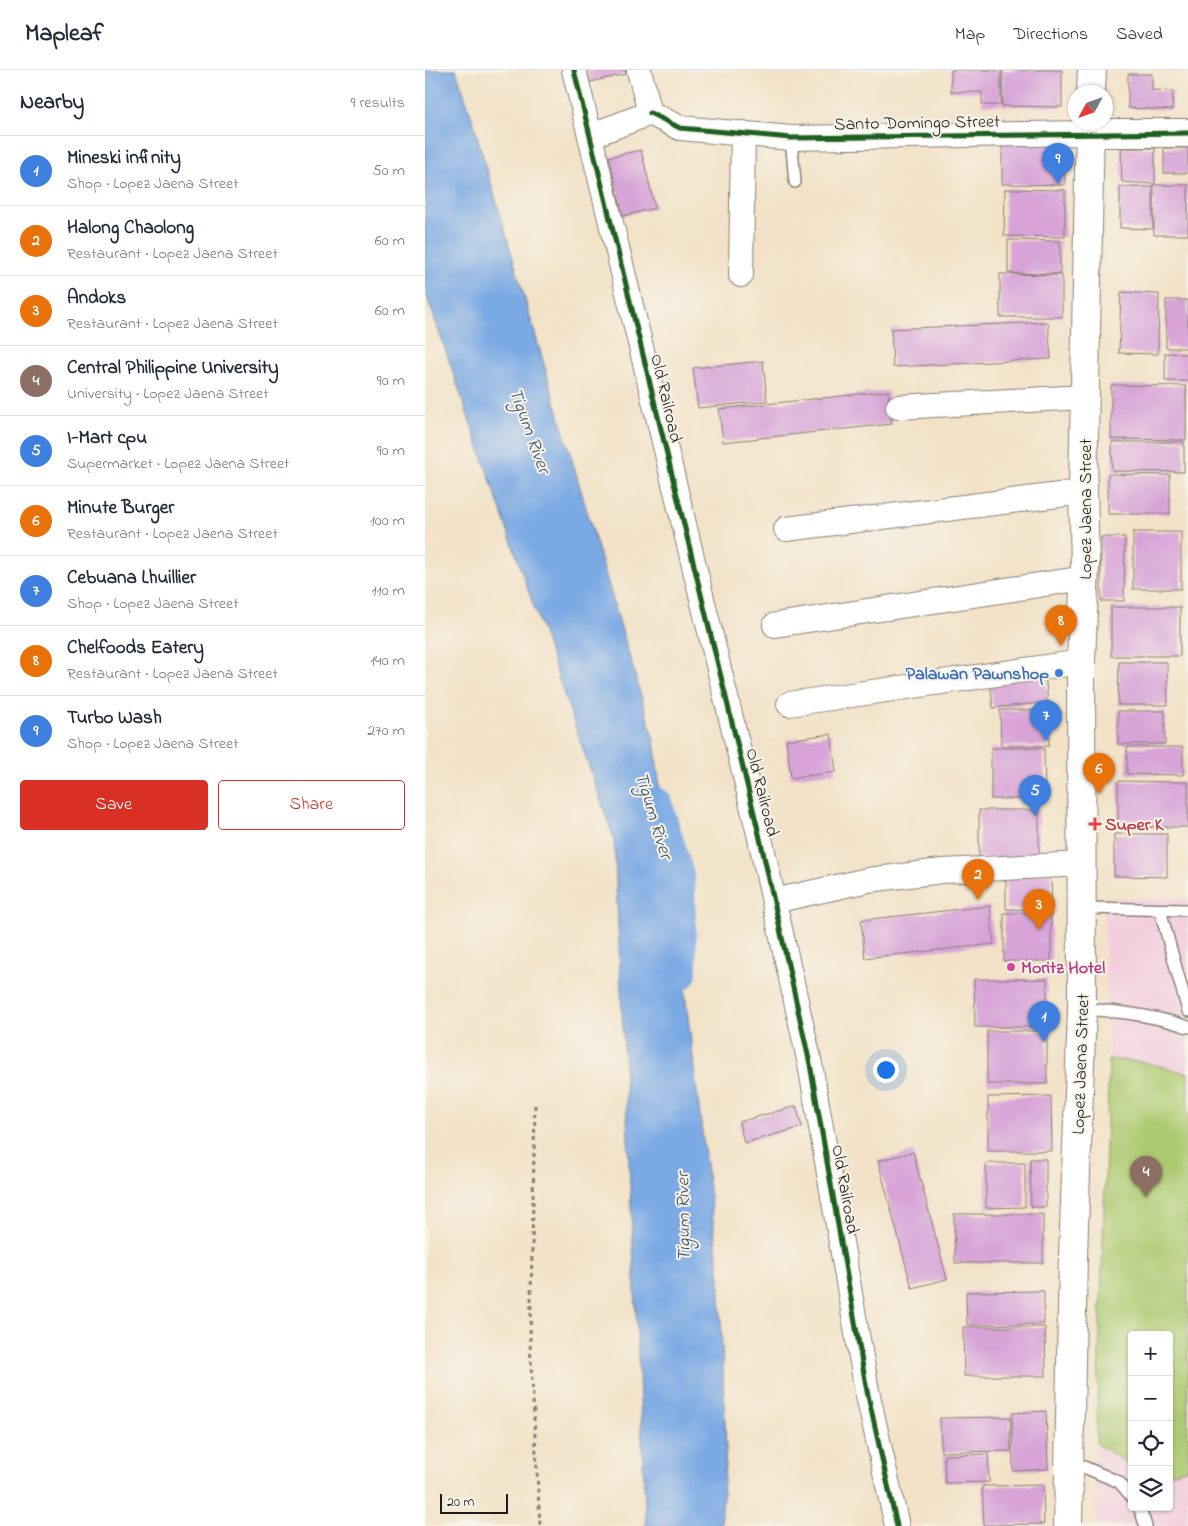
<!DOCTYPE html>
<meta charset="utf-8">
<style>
body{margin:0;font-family:"Indie Flower",sans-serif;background:#f2f2f3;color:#1f2937}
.controls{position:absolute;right:15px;bottom:15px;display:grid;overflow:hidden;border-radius:5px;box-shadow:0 1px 4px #0004}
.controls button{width:45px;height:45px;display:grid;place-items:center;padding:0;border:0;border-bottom:1px solid #e0e1e3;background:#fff;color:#1f2937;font:25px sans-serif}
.compass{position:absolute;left:643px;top:15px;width:45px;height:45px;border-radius:50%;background:#fff;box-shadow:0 1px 4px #0004;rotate:230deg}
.scale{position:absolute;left:15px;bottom:12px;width:68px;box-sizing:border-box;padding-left:5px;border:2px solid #1c1c1c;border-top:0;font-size:14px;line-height:18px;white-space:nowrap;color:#1c1c1c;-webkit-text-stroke:4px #f7f3e8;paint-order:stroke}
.you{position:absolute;left:460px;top:999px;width:18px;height:18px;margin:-12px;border:4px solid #fff;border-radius:50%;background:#1a73e8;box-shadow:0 0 0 8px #1a73e833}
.badge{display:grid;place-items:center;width:32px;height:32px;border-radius:50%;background:#d93025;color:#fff;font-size:16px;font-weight:700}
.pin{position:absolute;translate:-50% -41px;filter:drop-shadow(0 1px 2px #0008)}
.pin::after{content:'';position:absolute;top:26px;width:18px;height:15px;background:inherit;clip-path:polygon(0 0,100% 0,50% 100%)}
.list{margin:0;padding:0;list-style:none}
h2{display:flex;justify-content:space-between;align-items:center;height:65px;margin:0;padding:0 20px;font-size:21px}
h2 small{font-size:16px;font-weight:400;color:#747a83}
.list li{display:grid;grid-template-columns:32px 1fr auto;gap:15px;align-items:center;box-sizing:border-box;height:70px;padding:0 20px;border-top:1px solid #e0e1e3}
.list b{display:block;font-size:19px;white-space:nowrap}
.list p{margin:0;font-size:16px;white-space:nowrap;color:#747a83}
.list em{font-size:16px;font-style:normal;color:#747a83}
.actions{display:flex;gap:10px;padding:15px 20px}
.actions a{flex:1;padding:11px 0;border:1px solid #d93025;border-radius:5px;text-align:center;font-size:18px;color:#d93025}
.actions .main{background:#d93025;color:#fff}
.icon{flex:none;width:28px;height:28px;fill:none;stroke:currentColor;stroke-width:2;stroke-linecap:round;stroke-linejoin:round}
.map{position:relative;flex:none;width:763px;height:1456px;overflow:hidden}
header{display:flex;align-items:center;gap:30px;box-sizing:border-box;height:70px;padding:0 25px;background:#fff;border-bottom:1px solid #e0e1e3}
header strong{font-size:24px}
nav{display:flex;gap:28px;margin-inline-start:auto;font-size:18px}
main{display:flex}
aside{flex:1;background:#fff}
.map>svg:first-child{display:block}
</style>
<header>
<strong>Mapleaf</strong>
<nav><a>Map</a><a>Directions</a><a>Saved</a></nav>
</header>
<main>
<aside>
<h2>Nearby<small>9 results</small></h2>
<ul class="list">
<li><span class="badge" style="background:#3f7fe0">1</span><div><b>Mineski infinity</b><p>Shop · Lopez Jaena Street</p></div><em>50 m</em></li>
<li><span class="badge" style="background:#e8710a">2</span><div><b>Halong Chaolong</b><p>Restaurant · Lopez Jaena Street</p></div><em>60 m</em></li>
<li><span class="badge" style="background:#e8710a">3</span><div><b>Andoks</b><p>Restaurant · Lopez Jaena Street</p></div><em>60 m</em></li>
<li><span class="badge" style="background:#8d6e63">4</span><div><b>Central Philippine University</b><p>University · Lopez Jaena Street</p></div><em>90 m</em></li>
<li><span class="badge" style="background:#3f7fe0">5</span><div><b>I-Mart cpu</b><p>Supermarket · Lopez Jaena Street</p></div><em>90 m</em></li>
<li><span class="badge" style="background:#e8710a">6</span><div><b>Minute Burger</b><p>Restaurant · Lopez Jaena Street</p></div><em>100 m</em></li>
<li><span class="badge" style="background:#3f7fe0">7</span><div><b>Cebuana Lhuillier</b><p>Shop · Lopez Jaena Street</p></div><em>110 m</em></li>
<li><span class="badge" style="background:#e8710a">8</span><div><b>Chelfoods Eatery</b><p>Restaurant · Lopez Jaena Street</p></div><em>140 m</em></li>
<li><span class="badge" style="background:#3f7fe0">9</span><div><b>Turbo Wash</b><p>Shop · Lopez Jaena Street</p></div><em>270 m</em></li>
</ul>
<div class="actions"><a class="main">Save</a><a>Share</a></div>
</aside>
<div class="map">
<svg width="763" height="1456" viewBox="0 0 763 1456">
<rect width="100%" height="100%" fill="#f7f3e8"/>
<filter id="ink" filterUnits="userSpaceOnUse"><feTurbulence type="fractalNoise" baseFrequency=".02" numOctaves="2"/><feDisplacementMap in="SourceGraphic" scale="10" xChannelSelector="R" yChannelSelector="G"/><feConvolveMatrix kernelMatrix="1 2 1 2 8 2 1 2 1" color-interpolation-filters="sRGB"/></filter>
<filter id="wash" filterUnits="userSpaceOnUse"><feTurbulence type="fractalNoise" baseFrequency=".0096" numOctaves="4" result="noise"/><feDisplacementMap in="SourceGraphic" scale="20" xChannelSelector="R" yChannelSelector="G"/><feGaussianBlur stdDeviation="1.12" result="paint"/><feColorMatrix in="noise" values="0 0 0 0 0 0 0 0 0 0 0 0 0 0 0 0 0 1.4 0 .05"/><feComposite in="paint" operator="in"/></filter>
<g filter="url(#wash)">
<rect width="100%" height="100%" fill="#f2e2c7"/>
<path fill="#f3cfde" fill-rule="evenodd" d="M678 828 763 829V1456H671L670 1400 684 989ZM707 1265H744V1437H707Z"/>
<path fill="#adca71" stroke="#647346" d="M684 989 718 992 763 1003V1398L744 1404V1265H707V1396L671 1373Z"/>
<path fill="#7aa9e4" stroke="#4b6280" d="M0 0H31L46 45 229 670 294 1200 301 1378 296 1456H221L189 769 0 221Z"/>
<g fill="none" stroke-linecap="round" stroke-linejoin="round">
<path stroke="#7aa9e4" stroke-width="40" d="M228 736 250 809 252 902"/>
</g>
<g id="blocks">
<g fill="#d8a4d8">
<path d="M162 0H200L201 4 165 12Z"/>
<path d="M526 0H576V35H557V22H526Z"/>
<path d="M578 0H637V37L577 36Z"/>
<path d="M703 4H727V20L748 21 747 40 703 38Z"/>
<path d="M577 67 640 68V115L577 114Z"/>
<path d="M696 78H730V114L697 112Z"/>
<rect x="739" y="78" width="24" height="25"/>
<path d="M216 80 230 138 198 146 184 87Z"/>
<rect x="729" y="115" width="34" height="50"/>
<path d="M695 117H728V159L695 158Z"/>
<path d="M580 119 640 120V167L579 166Z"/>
<path d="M583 170 635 171V204L583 203Z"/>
<path d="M575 204 637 205V247H575Z"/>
<path d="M696 222 734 224 733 284 694 283Z"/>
<rect x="741" y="230" width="22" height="48"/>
<path d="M623 252 626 289 468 297 466 259Z"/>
<path d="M740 283 763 284V311H740Z"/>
<path d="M338 291 342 331 273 338 268 298Z"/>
<path d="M686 315 761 316V370L686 369Z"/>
<path d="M463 321 467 354 298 372 294 339Z"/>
<path d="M687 372H759V402L687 401Z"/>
<path d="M683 404 745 405V444H683Z"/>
<rect x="708" y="462" width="48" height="57"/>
<path d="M676 467H700L699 531H676Z"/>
<rect x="686" y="537" width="69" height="49"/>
<path d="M694 592H742L743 635H693Z"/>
<path d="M620 605 623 632 568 638 565 611Z"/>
<path d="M575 640H624V676H576Z"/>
<rect x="693" y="641" width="47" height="33"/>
<path d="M406 664 411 702 366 708 361 670Z"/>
<path d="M702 677H758V705L702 704Z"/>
<path d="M566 678H619L620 729H566Z"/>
<path d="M693 711 763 712V757H693Z"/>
<rect x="554" y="740" width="60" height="48"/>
<path d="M689 764H742V807L689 806Z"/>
<path d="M581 803H626L627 840 581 839Z"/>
<path d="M565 836 569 874 440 888 436 850Z"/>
<rect x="579" y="843" width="47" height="48"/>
<path d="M549 909H622V957H550Z"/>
<rect x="562" y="961" width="60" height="53"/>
<path d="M626 1026 627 1081H563V1027Z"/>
<path d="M371 1036 377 1057 319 1073 314 1052Z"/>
<path d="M488 1082 522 1209 487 1218 453 1091Z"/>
<path d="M605 1089H621V1137H606Z"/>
<path d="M561 1093H600V1137L561 1138Z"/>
<path d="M529 1144H618V1193H530Z"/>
<path d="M619 1221V1254L542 1255 541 1222Z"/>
<path d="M538 1257H620L621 1306H539Z"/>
<path d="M621 1341 623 1399 588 1401 587 1343Z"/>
<path d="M585 1347 586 1381 516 1382 515 1348Z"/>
<path d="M563 1384 564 1412 520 1413 519 1385Z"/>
<path d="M618 1415 619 1454 559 1455 557 1416Z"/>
</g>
</g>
</g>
<g filter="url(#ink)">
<use href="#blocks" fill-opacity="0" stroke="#877f72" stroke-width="1"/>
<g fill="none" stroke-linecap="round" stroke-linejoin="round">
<g stroke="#877f72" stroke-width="14">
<g id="service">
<path d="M366 68 370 112"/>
<path d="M658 838 763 840"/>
<path d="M735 840 763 941"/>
<path d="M657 939C694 941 728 945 763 957"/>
<path d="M645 1391 694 1412 707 1427"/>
<path d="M714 1437 721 1456"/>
</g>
</g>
<g stroke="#877f72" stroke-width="26">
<g id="minor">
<path d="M149 0 334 764 385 994 442 1321 472 1456"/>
<path d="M214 0 225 43"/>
<path d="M225 43 255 58 366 68 665 63"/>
<path d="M165 66 225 43"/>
<path d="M316 205 318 63"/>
<path d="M473 337 660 327"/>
<path d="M361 459 658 422"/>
<path d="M350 555 660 508"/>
<path d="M364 634 656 592"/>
<path d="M349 831 443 810 517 801 658 794"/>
</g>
</g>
<g stroke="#877f72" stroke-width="30">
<path id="tertiary" d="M665 63H763"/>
</g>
<g stroke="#877f72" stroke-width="30">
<g id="primary">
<path d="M666 22 667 0"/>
<path d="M643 1456 648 1186 657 939 656 592 660 494 658 422 665 52"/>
</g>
</g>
<path stroke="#877f72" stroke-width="3" stroke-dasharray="4 4" stroke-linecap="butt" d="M110 1035 105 1274 115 1456"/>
<use href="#service" stroke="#fff" stroke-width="11"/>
<use href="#minor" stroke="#fff" stroke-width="24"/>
<use href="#tertiary" stroke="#fff" stroke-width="28"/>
<use href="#primary" stroke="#fff" stroke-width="28"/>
<g stroke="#f7f3e8" stroke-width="8">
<g id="cycleway">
<path d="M149 0 334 764 385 994 442 1321 472 1456"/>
<path d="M225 43 255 58 366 68 763 63"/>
</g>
</g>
<use href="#cycleway" stroke="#1b5e20" stroke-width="5"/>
</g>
</g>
<circle fill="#3f7fe0" stroke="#f7f3e8" stroke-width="2" cx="634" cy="603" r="5"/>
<path fill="#e0444e" stroke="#f7f3e8" stroke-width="2" d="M667.5 746.5h5v5h5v5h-5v5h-5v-5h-5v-5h5z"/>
<circle fill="#d1479c" stroke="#f7f3e8" stroke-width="2" cx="586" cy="897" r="5"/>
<g text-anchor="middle" stroke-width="4" stroke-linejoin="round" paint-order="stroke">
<g font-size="18" fill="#1c1c1c" stroke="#f7f3e8">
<text transform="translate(492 52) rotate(-1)" y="6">Santo Domingo Street</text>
<text transform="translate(242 328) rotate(77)" y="6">Old Railroad</text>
<text transform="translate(660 439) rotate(-90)" y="6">Lopez Jaena Street</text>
<text transform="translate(338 722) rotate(76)" y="6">Old Railroad</text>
<text transform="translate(655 994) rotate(-88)" y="6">Lopez Jaena Street</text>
<text transform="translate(421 1119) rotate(80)" y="6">Old Railroad</text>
</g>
<g font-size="18" font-weight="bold" fill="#366cbe" stroke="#f7f3e8" text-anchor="end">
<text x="624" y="609">Palawan Pawnshop</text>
</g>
<g font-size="18" font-weight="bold" fill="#be3a42" stroke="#f7f3e8" text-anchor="start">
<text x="680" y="760">Super K</text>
</g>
<g font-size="18" font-weight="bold" fill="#b23c85" stroke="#f7f3e8" text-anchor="start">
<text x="596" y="903">Moritz Hotel</text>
</g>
<g font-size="19" font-style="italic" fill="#42546c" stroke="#f7f3e8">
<text transform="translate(106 360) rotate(70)" y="7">Tigum River</text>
<text transform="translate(230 745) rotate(73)" y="7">Tigum River</text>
<text transform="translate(257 1147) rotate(-91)" y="7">Tigum River</text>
</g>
</g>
</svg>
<div class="controls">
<button>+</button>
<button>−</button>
<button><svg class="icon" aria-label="locate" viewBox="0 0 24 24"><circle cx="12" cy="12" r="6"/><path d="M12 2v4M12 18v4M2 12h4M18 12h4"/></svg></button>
<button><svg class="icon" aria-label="layers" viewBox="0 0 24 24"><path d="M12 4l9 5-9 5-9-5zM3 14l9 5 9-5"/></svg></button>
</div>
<svg class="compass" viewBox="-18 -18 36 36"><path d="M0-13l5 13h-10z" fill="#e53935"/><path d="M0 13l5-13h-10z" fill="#747a83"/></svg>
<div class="scale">20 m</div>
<div class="you"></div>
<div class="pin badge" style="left:619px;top:972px;background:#3f7fe0">1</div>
<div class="pin badge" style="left:553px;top:830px;background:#e8710a">2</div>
<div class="pin badge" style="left:614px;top:860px;background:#e8710a">3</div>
<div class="pin badge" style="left:721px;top:1127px;background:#8d6e63">4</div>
<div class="pin badge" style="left:610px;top:746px;background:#3f7fe0">5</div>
<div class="pin badge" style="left:674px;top:724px;background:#e8710a">6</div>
<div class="pin badge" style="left:621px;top:671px;background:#3f7fe0">7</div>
<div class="pin badge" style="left:636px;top:576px;background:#e8710a">8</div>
<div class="pin badge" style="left:633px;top:114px;background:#3f7fe0">9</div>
</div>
</main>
